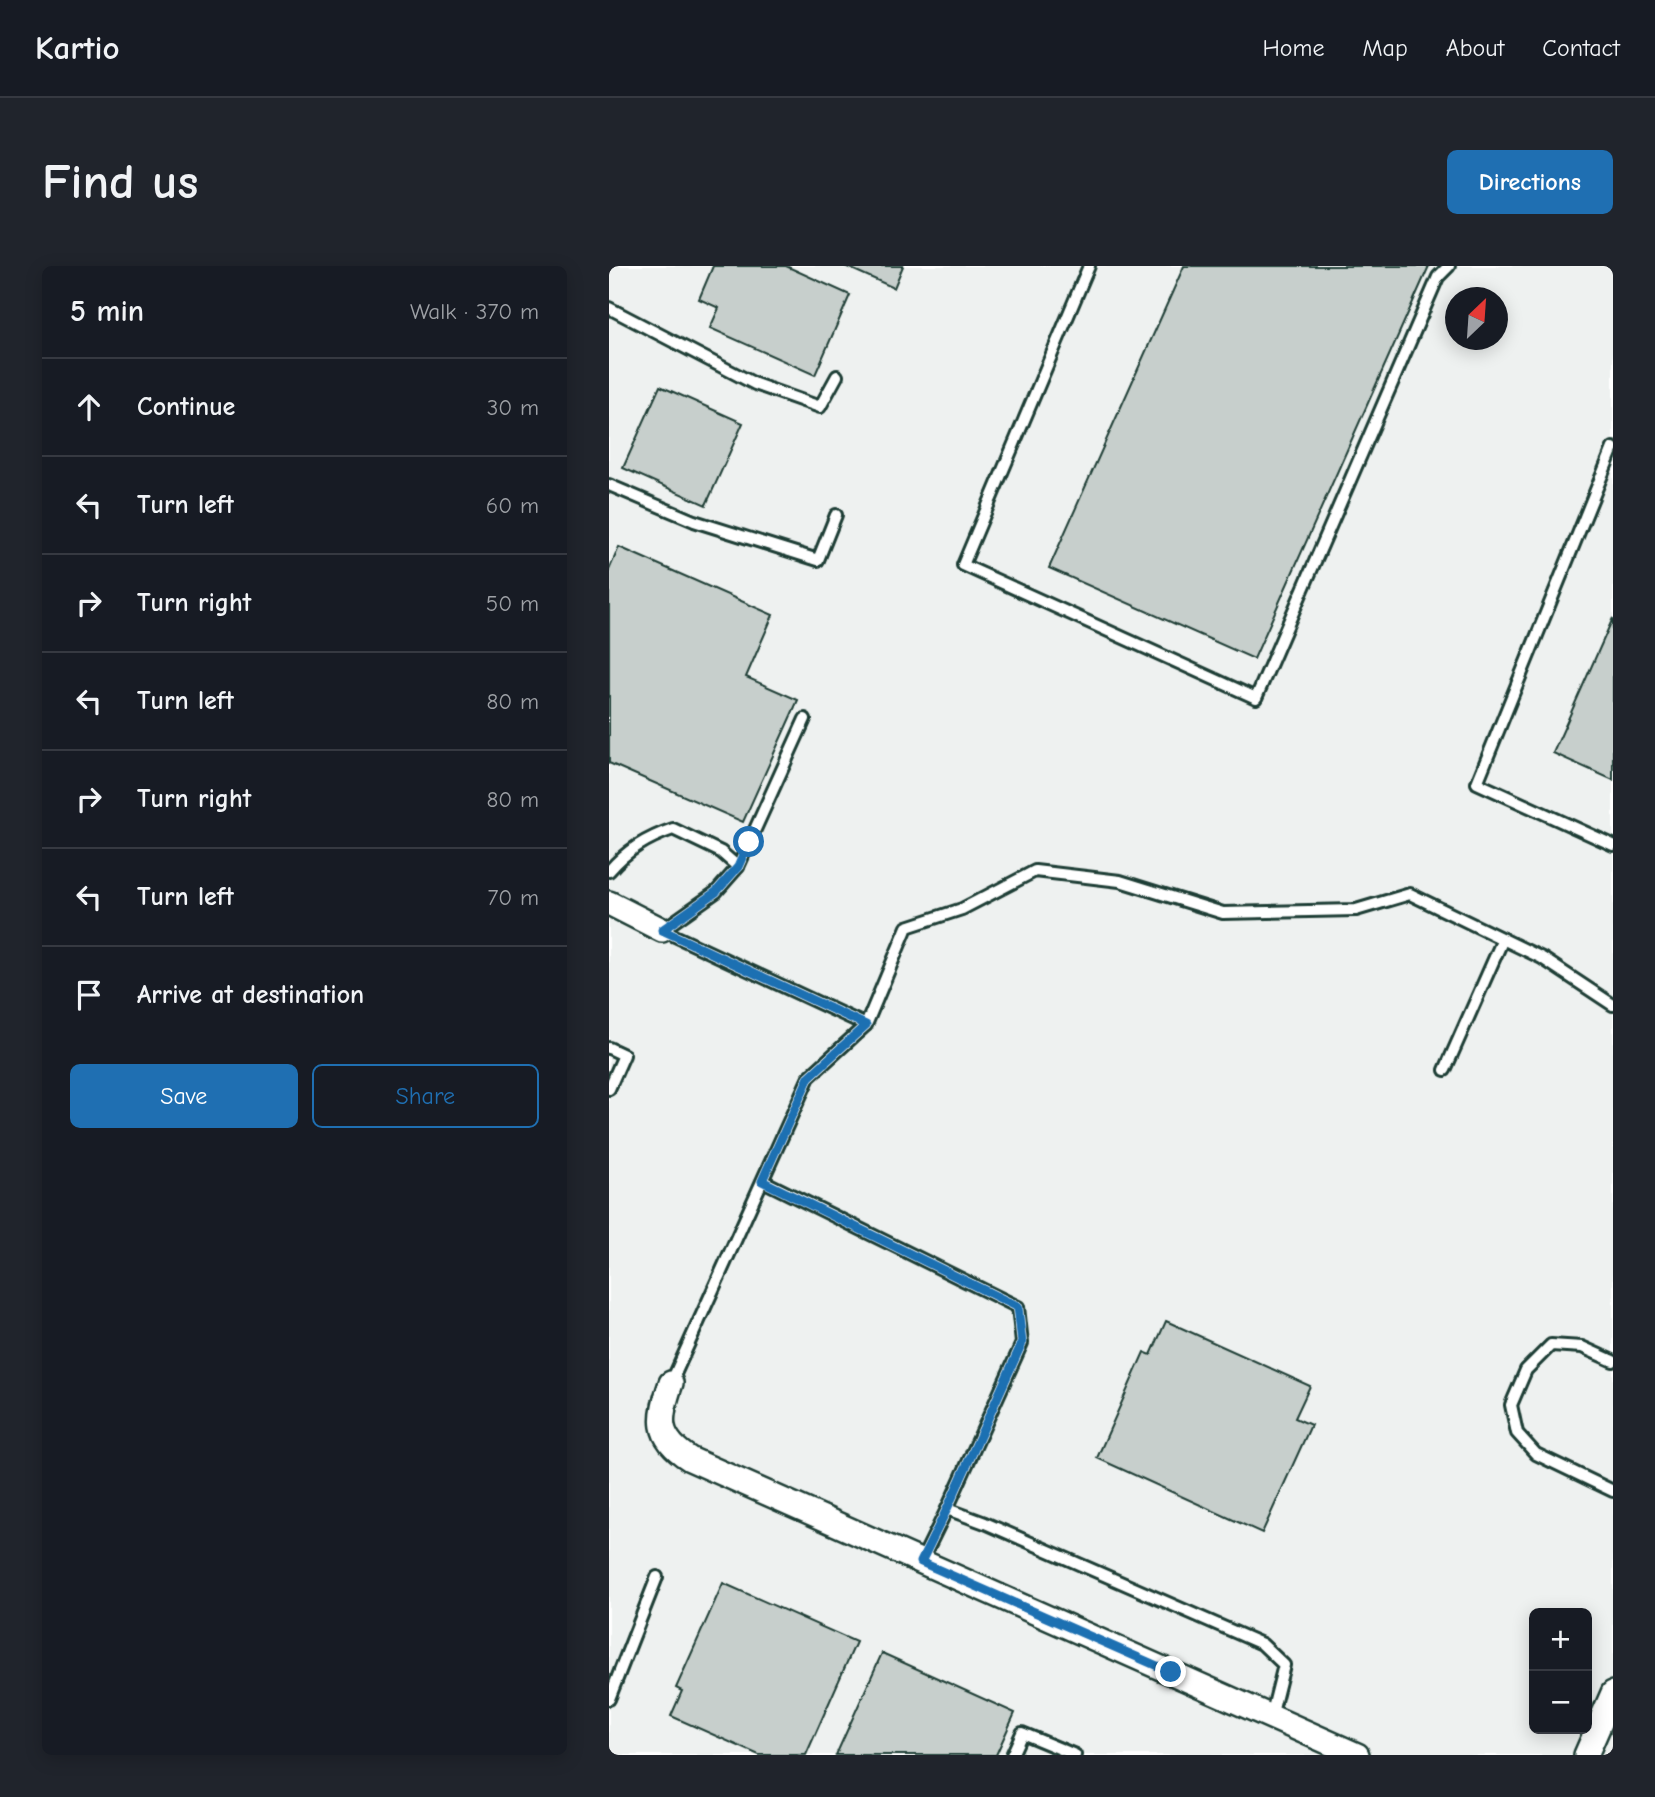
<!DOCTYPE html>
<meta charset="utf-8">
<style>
body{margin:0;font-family:"Comic Neue",sans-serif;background:#20242c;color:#f1f3f6}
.controls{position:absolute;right:21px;bottom:21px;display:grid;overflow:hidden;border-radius:10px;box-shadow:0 4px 18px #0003}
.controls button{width:63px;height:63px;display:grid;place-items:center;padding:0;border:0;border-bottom:2px solid #363941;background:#171b24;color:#f1f3f6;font:35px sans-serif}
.compass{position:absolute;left:836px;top:21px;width:63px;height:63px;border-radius:50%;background:#171b24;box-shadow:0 4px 18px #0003;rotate:25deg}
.stop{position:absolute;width:21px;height:21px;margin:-16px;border:5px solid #1f6fb2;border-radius:50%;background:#fff}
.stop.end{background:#1f6fb2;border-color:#fff;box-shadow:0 2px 7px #0008}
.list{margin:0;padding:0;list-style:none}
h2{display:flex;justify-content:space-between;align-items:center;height:91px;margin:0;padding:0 28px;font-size:30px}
h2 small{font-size:23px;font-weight:400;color:#9ea1a6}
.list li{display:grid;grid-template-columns:46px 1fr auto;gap:21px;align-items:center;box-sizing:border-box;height:98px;padding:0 28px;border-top:2px solid #363941}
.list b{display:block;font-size:26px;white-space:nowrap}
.list em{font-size:23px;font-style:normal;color:#9ea1a6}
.actions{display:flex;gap:14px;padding:21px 28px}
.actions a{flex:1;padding:16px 0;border:2px solid #1f6fb2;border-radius:10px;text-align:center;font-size:24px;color:#1f6fb2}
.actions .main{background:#1f6fb2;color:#fff}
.icon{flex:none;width:38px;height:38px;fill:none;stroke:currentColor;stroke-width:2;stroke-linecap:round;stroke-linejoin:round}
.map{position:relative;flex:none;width:1004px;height:1489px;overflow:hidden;border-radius:10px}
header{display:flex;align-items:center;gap:42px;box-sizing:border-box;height:98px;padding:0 35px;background:#171b24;border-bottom:2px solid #363941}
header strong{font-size:33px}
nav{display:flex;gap:38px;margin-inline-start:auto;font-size:24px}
.intro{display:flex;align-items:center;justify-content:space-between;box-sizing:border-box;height:168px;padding:0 42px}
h1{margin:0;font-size:49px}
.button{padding:18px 32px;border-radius:10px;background:#1f6fb2;color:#fff;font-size:24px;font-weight:700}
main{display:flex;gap:42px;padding:0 42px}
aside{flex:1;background:#171b24;border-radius:10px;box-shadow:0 4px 18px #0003}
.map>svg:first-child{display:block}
</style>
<header>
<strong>Kartio</strong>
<nav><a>Home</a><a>Map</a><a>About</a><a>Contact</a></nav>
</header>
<div class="intro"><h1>Find us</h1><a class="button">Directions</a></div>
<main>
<aside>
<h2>5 min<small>Walk · 370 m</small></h2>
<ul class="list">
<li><svg class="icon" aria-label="ahead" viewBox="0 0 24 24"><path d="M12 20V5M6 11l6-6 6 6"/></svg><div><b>Continue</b></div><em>30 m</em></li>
<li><svg class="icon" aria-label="left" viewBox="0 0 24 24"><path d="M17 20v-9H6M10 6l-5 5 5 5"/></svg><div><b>Turn left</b></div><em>60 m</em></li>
<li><svg class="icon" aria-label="right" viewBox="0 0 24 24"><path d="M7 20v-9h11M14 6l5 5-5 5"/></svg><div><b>Turn right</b></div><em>50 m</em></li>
<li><svg class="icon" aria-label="left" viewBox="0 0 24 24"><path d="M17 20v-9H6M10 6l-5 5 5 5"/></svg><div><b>Turn left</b></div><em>80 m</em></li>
<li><svg class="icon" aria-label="right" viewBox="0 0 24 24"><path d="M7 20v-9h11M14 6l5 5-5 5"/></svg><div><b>Turn right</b></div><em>80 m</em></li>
<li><svg class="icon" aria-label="left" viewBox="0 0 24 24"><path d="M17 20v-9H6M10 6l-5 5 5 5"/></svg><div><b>Turn left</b></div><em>70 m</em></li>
<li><svg class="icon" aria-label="arrive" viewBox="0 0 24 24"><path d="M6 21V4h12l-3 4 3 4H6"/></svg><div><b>Arrive at destination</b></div></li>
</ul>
<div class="actions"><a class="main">Save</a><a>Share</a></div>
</aside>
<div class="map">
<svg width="1004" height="1489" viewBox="0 0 1004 1489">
<rect width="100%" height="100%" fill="#fff"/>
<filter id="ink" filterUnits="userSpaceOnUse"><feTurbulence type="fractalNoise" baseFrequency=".0143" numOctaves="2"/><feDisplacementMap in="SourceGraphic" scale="14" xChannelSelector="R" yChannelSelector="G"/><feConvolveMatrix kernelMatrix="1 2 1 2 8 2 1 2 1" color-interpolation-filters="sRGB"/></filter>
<g filter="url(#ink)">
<path fill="#eef1f0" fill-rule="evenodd" d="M0 0H1004V1489H0ZM846 32H888V74H846ZM925 1347H978V1463H925Z"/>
<g fill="#c7cfcc" stroke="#1f3d34" stroke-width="2">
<path d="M104 0H177L241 29 206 109 101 62 110 42 90 33Z"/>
<path d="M236 0H294L285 22Z"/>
<path d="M575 0H820L645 393 440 302Z"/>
<path d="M51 120 134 157 97 239 14 202Z"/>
<path d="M10 281 164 349 137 411 189 434 134 556 0 497V304Z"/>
<path d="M1004 352V514L944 487Z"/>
<path d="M557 1055 701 1120 686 1152 702 1159 653 1267 488 1192 535 1086 542 1089Z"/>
<path d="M114 1317 247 1376 197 1489H150L62 1450 73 1425 67 1422Z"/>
<path d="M273 1387 406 1447 387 1489H227Z"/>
</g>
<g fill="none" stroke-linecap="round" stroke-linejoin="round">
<g stroke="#1f3d34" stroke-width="16">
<g id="service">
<path d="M480 0 354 299 647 432 829 11 840 0"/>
<path d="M0 42 146 118 211 141 228 110"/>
<path d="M1004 182 868 517 1004 579"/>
<path d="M0 219 85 255 209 294 227 249"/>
<path d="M196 453 129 601 107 626 53 664 257 759 298 661 353 643 426 605 511 615 614 647 747 644 801 628 933 692 1004 739"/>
<path d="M0 605C18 584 38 572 64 563L112 586 129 601"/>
<path d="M0 782 15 789 0 823"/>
<path d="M836 804 894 673"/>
<path d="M154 915 409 1041 413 1077 338 1243"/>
<path d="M1004 1095 973 1081 942 1079 917 1104 902 1139 908 1167 927 1188 1004 1225"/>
<path d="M62 1117 200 811 257 759"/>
<path d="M312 1296 338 1243 376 1257 653 1378 675 1399 662 1451"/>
<path d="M0 1433 48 1311"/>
<path d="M403 1489 413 1467 466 1489"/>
</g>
</g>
<g stroke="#1f3d34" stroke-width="28">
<g id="minor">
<path d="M0 637 53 664"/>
<path d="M62 1117C50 1152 46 1171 81 1193L748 1489"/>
<path d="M977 1489 1004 1427"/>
</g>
</g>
<use href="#service" stroke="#fff" stroke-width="10"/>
<use href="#minor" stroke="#fff" stroke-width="23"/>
</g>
</g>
<g fill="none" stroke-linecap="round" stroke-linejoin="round" filter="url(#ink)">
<path stroke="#1f6fb2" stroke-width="9" d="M140 576 129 601 107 626 53 664 257 759 200 811 153 915 409 1041 413 1077 338 1243 312 1296 562 1406"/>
</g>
</svg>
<div class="controls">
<button>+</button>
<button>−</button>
</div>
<svg class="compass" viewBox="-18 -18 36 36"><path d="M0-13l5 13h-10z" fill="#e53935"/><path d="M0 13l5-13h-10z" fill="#9ea1a6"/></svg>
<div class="stop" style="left:140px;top:576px"></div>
<div class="stop end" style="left:562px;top:1406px"></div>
</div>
</main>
